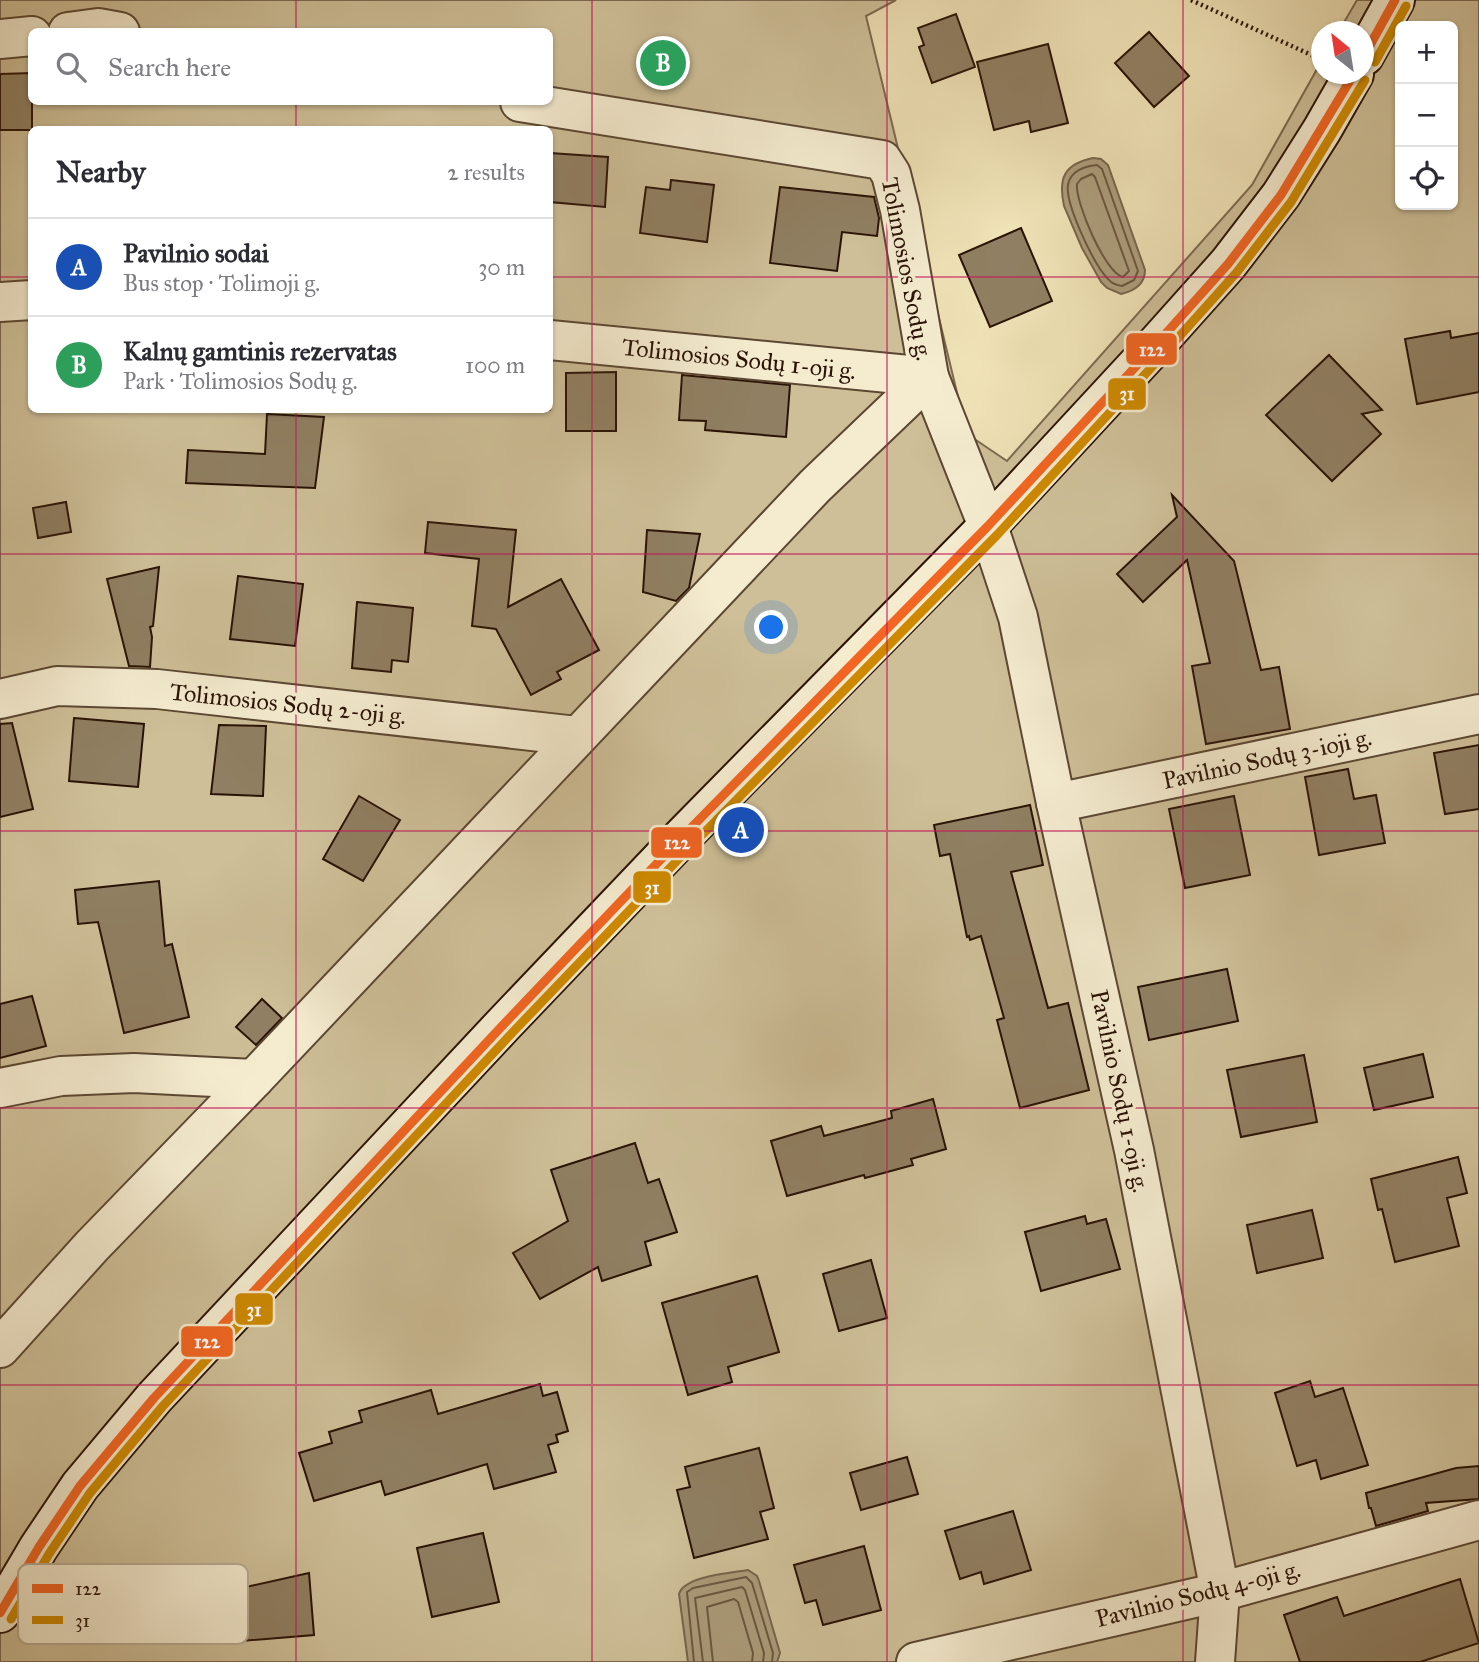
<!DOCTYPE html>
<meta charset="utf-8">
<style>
body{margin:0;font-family:"IM FELL Great Primer",serif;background:#f2f2f3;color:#2b2b33}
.controls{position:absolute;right:21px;top:21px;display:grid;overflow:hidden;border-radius:10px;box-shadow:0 2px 5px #0004}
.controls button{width:63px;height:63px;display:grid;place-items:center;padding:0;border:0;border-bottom:2px solid #e1e1e2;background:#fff;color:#2b2b33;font:35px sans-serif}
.compass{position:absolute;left:1311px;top:21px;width:63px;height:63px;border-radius:50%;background:#fff;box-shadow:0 2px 5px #0004;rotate:330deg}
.you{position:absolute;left:772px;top:628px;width:24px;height:24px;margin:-18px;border:5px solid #fff;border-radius:50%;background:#1a73e8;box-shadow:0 0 0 10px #1a73e833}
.badge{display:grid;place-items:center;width:46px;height:46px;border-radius:50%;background:#8f2418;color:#fff;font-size:23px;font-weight:700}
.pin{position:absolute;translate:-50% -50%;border:4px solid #fff;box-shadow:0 2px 7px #0006}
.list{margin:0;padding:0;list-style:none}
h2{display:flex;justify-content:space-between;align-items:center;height:91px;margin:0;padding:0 28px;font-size:30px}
h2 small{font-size:23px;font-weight:400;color:#7c7c81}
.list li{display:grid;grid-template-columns:46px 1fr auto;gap:21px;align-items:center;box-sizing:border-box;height:98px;padding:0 28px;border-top:2px solid #e1e1e2}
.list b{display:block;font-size:26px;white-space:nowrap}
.list p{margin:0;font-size:23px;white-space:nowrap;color:#7c7c81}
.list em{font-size:23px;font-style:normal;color:#7c7c81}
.icon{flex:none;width:38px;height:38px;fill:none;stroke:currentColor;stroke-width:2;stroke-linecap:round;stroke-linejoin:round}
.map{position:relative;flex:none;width:1479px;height:1662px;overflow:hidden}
.search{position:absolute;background:#fff;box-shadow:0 2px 5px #0004;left:28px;top:28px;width:525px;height:77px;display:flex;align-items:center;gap:18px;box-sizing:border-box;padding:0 24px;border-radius:10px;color:#7c7c81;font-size:26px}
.panel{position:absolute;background:#fff;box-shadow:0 2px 5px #0004;left:28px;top:126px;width:525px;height:287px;border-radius:10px}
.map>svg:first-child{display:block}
</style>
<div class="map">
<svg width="1479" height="1662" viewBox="0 0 1479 1662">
<rect width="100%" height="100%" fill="#efe2b6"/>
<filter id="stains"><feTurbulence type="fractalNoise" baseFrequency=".00286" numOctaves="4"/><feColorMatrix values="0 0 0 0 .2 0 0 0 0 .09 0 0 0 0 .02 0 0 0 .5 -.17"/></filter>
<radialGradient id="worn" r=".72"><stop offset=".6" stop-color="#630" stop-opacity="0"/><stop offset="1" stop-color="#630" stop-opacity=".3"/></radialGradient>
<path fill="#cebf98" stroke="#7c694f" stroke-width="2" fill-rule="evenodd" d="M0 0H896L866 16 967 434 1007 461 1252 185 1321 62 1322 74H1364V32L1339 31 1357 0H1479V1662H0ZM1400 26H1453V205H1400ZM32 32H550V102H32ZM32 130H550V410H32Z"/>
<g fill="#ac9c7a" stroke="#78654c" stroke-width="2">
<path d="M1093 158 1101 159 1108 165 1145 270C1145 285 1134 291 1121 294L1107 288 1101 282 1082 248 1064 206C1058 178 1064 164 1093 158Z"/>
<path d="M748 1570 757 1576 759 1581 780 1653 777 1662H688L679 1594C684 1576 731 1573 748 1570Z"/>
</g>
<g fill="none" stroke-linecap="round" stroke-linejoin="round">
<g stroke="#6b5840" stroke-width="2">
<path d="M1097 165 1102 169 1138 271 1134 280 1122 286C1117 285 1112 284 1108 279 1094 265 1065 204 1068 185 1070 171 1085 166 1097 165Z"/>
<path d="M1092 174 1095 177 1129 271 1123 277C1105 273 1075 202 1077 184L1081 179Z"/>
<path d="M694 1662 687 1592 693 1588 746 1577 752 1583 773 1653 772 1662"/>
<path d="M703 1662 695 1598 742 1587 745 1590 764 1653 763 1662"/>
<path d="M713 1662 707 1607 734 1599 738 1602 753 1653 752 1662"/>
</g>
</g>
<g fill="#907f62" stroke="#2a1306" stroke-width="2">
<path d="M956 14 975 67 932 83 919 47 924 45 918 28Z"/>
<path d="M1149 32 1189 76 1154 107 1115 63Z"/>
<path d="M1048 44 1068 123 1031 132 1029 121 994 130 977 62Z"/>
<path d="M32 73V130H0V74Z"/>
<path d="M550 153 608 157 605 207 550 202Z"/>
<path d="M671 180 714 185 707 242 640 233 646 187 670 190Z"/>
<path d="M780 187 874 197 879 218 877 236 842 232 837 271 770 263Z"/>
<path d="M1021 228 1052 301 990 327 959 255Z"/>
<path d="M1450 331 1451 338 1479 333V392L1417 404 1405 339Z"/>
<path d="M1329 355 1382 410 1362 414 1381 434 1332 481 1266 415Z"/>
<path d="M616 372V431H566V373Z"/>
<path d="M682 375 790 385 786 437 705 430 706 421 679 420Z"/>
<path d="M267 414 324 417 315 488 186 483 188 450 265 454Z"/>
<path d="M1172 495 1234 561 1261 670 1279 667 1290 729 1206 744 1192 666 1210 663 1187 560 1143 602 1117 574 1177 517Z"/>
<path d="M66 502 71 532 38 538 33 508Z"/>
<path d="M428 522 516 530 508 607 561 579 599 650 557 672 561 679 531 695 496 629 472 626 479 559 425 553Z"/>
<path d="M647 530 700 534 689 588 676 601 643 592Z"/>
<path d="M159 567 153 626 150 627 152 637 150 667 129 666 107 579Z"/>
<path d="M238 576 303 584 295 646 230 639Z"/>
<path d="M357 602 413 608 408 662 392 660 391 672 352 668Z"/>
<path d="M74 718 144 724 138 787 69 781Z"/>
<path d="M12 723 33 809 0 817V724Z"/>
<path d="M219 725 266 726 263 796 211 794Z"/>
<path d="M1479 745V809L1445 814 1434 753Z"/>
<path d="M1348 769 1354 799 1376 795 1385 843 1319 855 1305 777Z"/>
<path d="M359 796 400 820 363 881 323 859Z"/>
<path d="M1234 796 1250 875 1185 888 1169 809Z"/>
<path d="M1030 805 1043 865 1011 872 1048 1008 1068 1003 1089 1090 1020 1108 997 1020 1004 1018 981 936 970 940 969 936 967 937 950 854 940 856 934 825Z"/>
<path d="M159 881 165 946 172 944 189 1017 124 1033 98 922 78 924 75 890Z"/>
<path d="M1227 969 1238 1021 1149 1040 1138 987Z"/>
<path d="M32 996 46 1046 0 1058V1004Z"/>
<path d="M262 999 282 1018 256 1045 236 1027Z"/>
<path d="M1423 1054 1433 1097 1374 1110 1364 1068Z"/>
<path d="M1304 1055 1317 1122 1241 1137 1227 1070Z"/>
<path d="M933 1099 946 1149 911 1159 913 1165 865 1178 864 1175 787 1196 771 1141 821 1126 824 1136 892 1118 891 1111Z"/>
<path d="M635 1143 648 1183 659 1179 677 1232 645 1242 651 1265 602 1281 598 1267 540 1299 513 1253 568 1221 551 1170Z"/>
<path d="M1458 1157 1467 1193 1447 1198 1459 1246 1395 1262 1382 1209 1378 1210 1371 1179Z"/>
<path d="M1312 1210 1323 1258 1257 1273 1247 1225Z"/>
<path d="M1085 1216 1087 1224 1106 1219 1120 1269 1041 1291 1025 1232Z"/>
<path d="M871 1260 887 1318 839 1331 823 1274Z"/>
<path d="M757 1276 779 1352 728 1367 732 1382 688 1395 662 1303Z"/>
<path d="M1310 1381 1315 1397 1343 1388 1368 1465 1321 1479 1316 1460 1297 1466 1275 1393Z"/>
<path d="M540 1384 543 1396 557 1392 568 1431 556 1435 558 1442 548 1445 556 1472 494 1489 487 1464 385 1495 381 1481 314 1501 299 1453 332 1443 329 1432 362 1422 359 1411 431 1390 438 1414Z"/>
<path d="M759 1448 774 1508 760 1512 768 1539 694 1558 677 1490 690 1487 685 1467Z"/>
<path d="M907 1457 918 1494 861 1510 850 1473Z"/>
<path d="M1479 1466V1499L1426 1503 1428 1511 1376 1526 1371 1508H1369L1366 1493 1456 1468Z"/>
<path d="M1013 1511 1031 1570 984 1584 981 1572 960 1579 945 1531Z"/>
<path d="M483 1533 499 1602 432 1617 417 1548Z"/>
<path d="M864 1546 881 1610 823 1625 816 1600 805 1603 794 1565Z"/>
<path d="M309 1573 314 1635 228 1642 223 1592Z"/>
<path d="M1460 1579 1479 1643 1420 1662H1300L1284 1615 1337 1597 1344 1616Z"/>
</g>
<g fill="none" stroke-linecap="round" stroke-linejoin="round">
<g stroke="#5b4732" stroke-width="42">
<g id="street">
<path d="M68 32 98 28 120 32"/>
<path d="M0 39 32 36"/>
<path d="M520 102 882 160 891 174 900 210 929 377 988 526 1018 617 1056 803 1134 1150 1220 1592 1215 1662"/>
<path d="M0 302 32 300"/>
<path d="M550 340 929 377"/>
<path d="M0 699 57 686 157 689 577 736"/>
<path d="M1056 803 1479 714"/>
<path d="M0 1088 61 1076 134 1073 254 1079"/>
<path d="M0 1348 92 1246 254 1079 815 486 929 377"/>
<path d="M916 1662 1220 1592 1479 1520"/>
</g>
</g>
<g stroke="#2a1306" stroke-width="42">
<g id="secondary">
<path d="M1364 56 1395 0"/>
<path d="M0 1613 39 1547 80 1486 154 1398 503 1025 684 835 988 526 1152 349 1228 264 1281 195 1322 130 1354 74"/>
</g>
</g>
<path stroke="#2a1306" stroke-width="4.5" stroke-dasharray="2 3.5" stroke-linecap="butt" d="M1191 0 1318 58"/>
<use href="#street" stroke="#f5ecd0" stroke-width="38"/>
<use href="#secondary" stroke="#f5ecd0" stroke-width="38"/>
<g stroke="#f5ecd0" stroke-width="14">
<g id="bus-1">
<path d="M1364 56 1395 0"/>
<path d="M0 1613 39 1547 80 1486 154 1398 503 1025 684 835 988 526 1152 349 1228 264 1281 195 1354 74"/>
</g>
</g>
<g stroke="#f5ecd0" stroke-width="14">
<g id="bus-2">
<path d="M1375 62 1406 6"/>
<path d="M11 1619 49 1554 90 1493 163 1406 512 1033 693 844 997 535 1161 357 1237 272 1291 202 1365 80"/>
</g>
</g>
<use href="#bus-1" stroke="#f26522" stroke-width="9"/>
<use href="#bus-2" stroke="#ce8901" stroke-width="9"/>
</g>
<path fill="none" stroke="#c2185b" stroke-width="2" stroke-opacity="0.55" d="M296 0V32M592 0V1662M887 0V1662M1183 0V1662M296 102V130M0 277H32M550 277H1479M296 410V1662M0 554H1479M0 831H1479M0 1108H1479M0 1385H1479"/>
<g text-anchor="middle" stroke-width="7" stroke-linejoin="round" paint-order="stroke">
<g font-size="24" fill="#2a1306" stroke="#f5ecd0">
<text transform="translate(907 269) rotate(79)" y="8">Tolimosios Sodų g.</text>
<text transform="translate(739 359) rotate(6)" y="8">Tolimosios Sodų 1-oji g.</text>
<text transform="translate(288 704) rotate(6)" y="8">Tolimosios Sodų 2-oji g.</text>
<text transform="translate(1267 759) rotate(-12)" y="8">Pavilnio Sodų 3-ioji g.</text>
<text transform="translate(1120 1091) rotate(78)" y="8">Pavilnio Sodų 1-oji g.</text>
<text transform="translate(1198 1594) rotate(-14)" y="8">Pavilnio Sodų 4-oji g.</text>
</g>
</g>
<rect x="18" y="1564" width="230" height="80" rx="10" fill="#f5ecd0" stroke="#b8ab93" stroke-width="2"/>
<rect x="32" y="1584" width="31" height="9" fill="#f26522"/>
<rect x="32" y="1616" width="31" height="8" fill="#ce8901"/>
<g font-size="19" fill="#2a1306">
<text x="75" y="1595">122</text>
<text x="75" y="1627">31</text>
</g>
<g stroke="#f5ecd0" stroke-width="2.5">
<rect x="1125" y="332" width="53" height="34" rx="7" fill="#f26522"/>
<rect x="1107" y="377" width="40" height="34" rx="7" fill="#ce8901"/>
<rect x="650" y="826" width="53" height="33" rx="7" fill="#f26522"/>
<rect x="632" y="870" width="40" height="34" rx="7" fill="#ce8901"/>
<rect x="234" y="1292" width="40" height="34" rx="7" fill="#ce8901"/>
<rect x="180" y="1325" width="54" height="33" rx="7" fill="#f26522"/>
</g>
<g font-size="19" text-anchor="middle" font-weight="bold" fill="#fff">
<text x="1152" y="356">122</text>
<text x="1127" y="400">31</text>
<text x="677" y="849">122</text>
<text x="652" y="894">31</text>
<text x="254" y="1316">31</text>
<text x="207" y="1348">122</text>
</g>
<rect width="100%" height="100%" filter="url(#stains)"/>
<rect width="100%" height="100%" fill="url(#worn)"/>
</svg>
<div class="controls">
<button>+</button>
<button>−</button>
<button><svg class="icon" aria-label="locate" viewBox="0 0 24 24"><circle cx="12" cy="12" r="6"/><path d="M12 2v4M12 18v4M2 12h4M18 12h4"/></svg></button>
</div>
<svg class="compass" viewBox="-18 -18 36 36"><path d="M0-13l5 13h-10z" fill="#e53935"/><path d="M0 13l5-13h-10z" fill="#7c7c81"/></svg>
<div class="you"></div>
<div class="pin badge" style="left:741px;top:830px;background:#1a4fb4">A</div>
<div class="pin badge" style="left:663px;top:63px;background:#2e9e5b">B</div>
<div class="search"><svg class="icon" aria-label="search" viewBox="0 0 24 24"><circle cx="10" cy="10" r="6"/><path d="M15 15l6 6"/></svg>Search here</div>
<section class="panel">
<h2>Nearby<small>2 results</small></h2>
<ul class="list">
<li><span class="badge" style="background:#1a4fb4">A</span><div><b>Pavilnio sodai</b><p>Bus stop · Tolimoji g.</p></div><em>30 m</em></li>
<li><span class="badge" style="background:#2e9e5b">B</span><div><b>Kalnų gamtinis rezervatas</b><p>Park · Tolimosios Sodų g.</p></div><em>100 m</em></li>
</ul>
</section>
</div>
